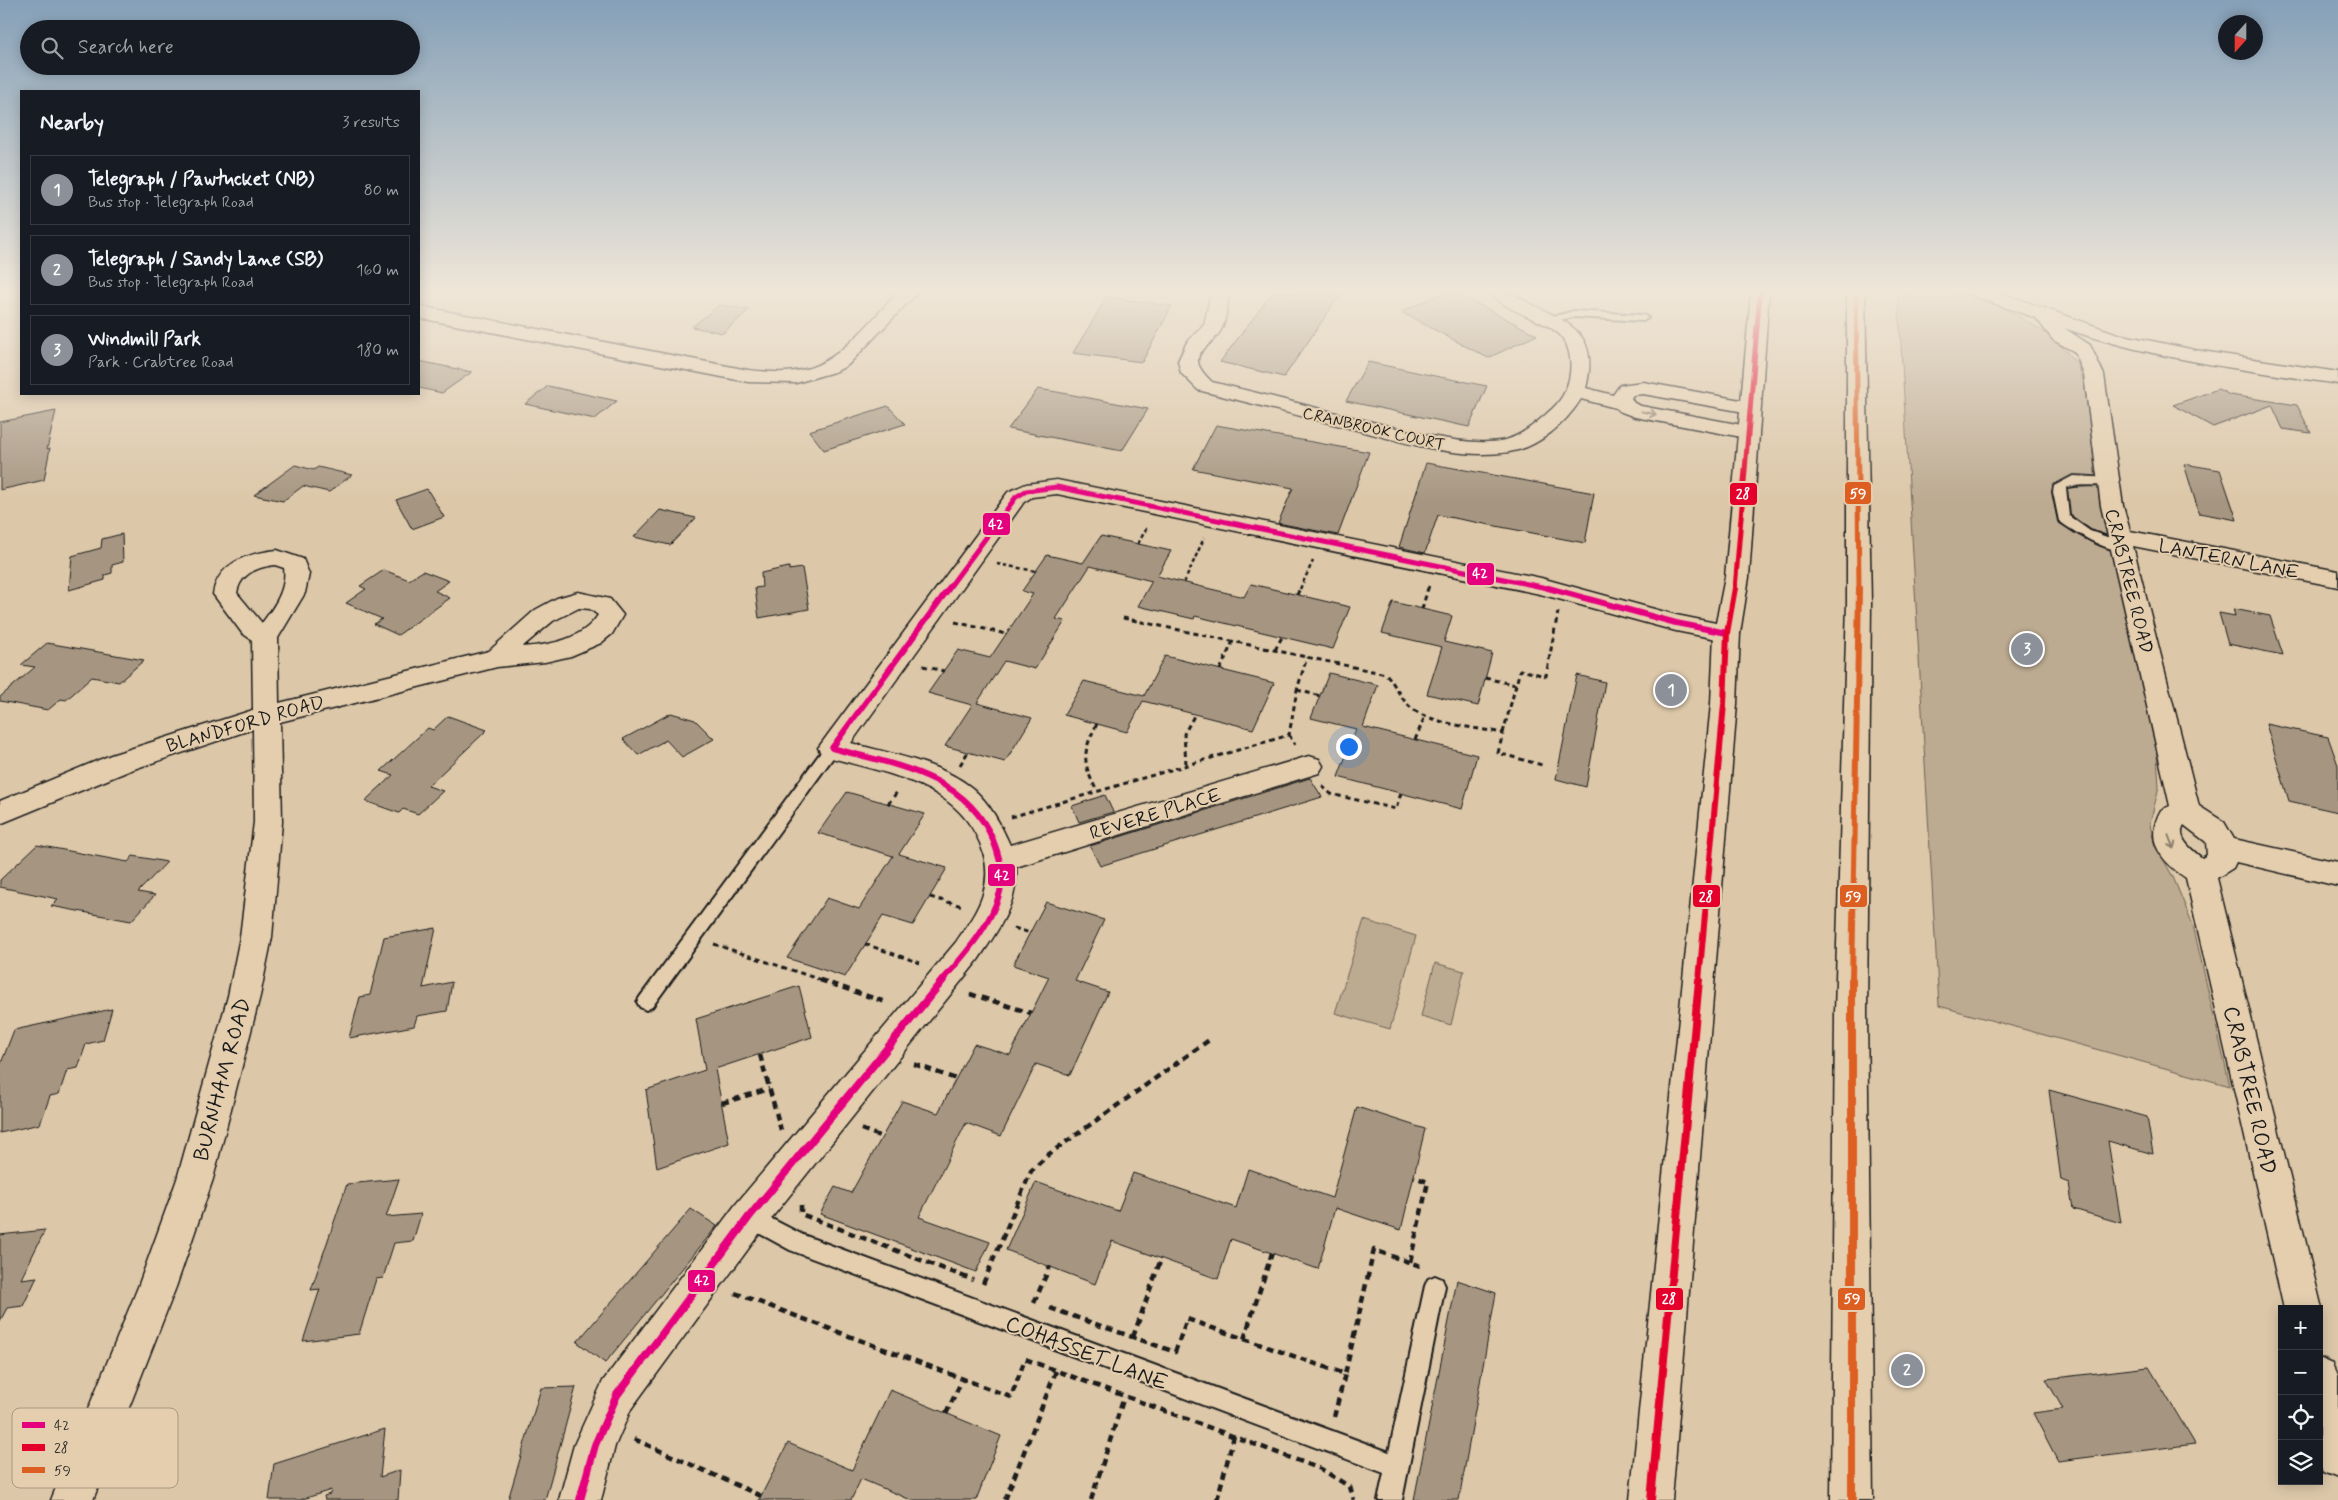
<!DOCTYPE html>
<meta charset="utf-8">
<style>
body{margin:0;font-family:Mynerve,sans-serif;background:#20242c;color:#f1f3f6}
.controls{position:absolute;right:15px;bottom:15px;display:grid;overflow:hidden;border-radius:0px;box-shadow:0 2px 12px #0003}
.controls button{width:45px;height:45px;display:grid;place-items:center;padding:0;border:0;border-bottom:1px solid #363941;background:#171b24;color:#f1f3f6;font:25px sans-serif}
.compass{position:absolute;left:2218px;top:15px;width:45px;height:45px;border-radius:50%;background:#171b24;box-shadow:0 2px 12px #0003;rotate:201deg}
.you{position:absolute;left:1348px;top:746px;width:18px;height:18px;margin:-12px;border:4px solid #fff;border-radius:50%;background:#1a73e8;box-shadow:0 0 0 8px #1a73e833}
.badge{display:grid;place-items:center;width:32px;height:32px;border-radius:50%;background:#8c9099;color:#fff;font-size:16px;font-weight:700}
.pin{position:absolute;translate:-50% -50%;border:2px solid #fff;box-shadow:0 1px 5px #0006}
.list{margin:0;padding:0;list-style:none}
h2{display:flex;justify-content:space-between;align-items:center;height:65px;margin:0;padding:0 20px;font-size:21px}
h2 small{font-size:16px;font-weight:400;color:#9ea1a6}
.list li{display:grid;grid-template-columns:32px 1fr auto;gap:15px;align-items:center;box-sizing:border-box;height:70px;margin:0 10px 10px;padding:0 10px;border:1px solid #363941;border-radius:0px}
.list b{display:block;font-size:19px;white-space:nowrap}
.list p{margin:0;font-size:16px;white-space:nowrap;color:#9ea1a6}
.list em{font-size:16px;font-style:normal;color:#9ea1a6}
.icon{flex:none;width:28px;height:28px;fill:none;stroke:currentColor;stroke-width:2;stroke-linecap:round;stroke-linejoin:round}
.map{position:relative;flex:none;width:2338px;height:1500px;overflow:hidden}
.search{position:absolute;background:#171b24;box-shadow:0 2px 12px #0003;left:20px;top:20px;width:400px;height:55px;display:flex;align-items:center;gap:12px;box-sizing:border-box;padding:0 18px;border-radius:28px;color:#9ea1a6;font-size:19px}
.panel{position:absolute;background:#171b24;box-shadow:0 2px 12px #0003;left:20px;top:90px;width:400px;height:305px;border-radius:0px}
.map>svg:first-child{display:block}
</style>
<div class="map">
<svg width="2338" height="1500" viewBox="0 0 2338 1500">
<rect width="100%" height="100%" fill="#dcc7a8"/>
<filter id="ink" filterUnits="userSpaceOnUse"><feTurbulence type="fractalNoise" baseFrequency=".02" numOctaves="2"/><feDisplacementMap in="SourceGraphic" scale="10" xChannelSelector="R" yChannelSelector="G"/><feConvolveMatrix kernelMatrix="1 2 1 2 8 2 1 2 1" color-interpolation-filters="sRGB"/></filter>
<g filter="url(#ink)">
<g fill="#bcaa91" stroke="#6c6356">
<path d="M1898 293H1960L2007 309 2055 339 2078 365 2086 390 2095 473 2156 741 2159 786 2150 824 2154 843 2173 877 2193 925 2230 1086 1939 1006Z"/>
<path d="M1364 920 1416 936 1390 1029 1335 1013Z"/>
<path d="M1435 963 1464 971 1451 1025 1421 1016Z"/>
</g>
<g fill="#a69681" stroke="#1c1c1c">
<path d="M1273 292H1342L1284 377 1220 362Z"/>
<path d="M1445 292H1455L1537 335 1488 358 1401 312Z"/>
<path d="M1107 297 1172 306 1142 362 1073 353Z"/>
<path d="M719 305 749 310 723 333 692 327Z"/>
<path d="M419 361 472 372 442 393 419 388Z"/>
<path d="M1368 362 1435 376 1487 386 1469 427 1346 401Z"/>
<path d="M548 386 617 401 595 419 525 404Z"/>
<path d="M1038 389 1057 392 1148 409 1122 451 1008 429Z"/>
<path d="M2218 389 2230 395 2297 405 2311 433 2283 429 2272 405 2213 427 2173 405Z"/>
<path d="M888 406 905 424 824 450 809 431Z"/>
<path d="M56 411 47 449 50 448 44 480 0 490V422Z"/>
<path d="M1216 425 1369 452 1338 535 1278 523 1293 488 1193 469Z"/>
<path d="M1426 463 1594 493 1585 543 1438 515 1425 553 1399 547Z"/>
<path d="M2184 464 2220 470 2237 520 2199 513Z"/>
<path d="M295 465 314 470 318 467 352 475 329 492 303 486 283 501 254 495Z"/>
<path d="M427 489 444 517 412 529 396 500Z"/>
<path d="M660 510 696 518 670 545 634 537Z"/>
<path d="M122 534 123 562 112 565V573L105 575V580L69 590 72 556 101 548 102 539Z"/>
<path d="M1101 536 1171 551 1157 576 1244 597 1251 584 1350 607 1333 649 1195 616 1194 619 1138 606 1152 581 1090 566 1056 619 1065 621 1035 669 1004 661 977 703 1032 718 1005 762 945 746 972 705 928 693 958 650 990 658 1033 594 1022 591 1047 555 1083 563Z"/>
<path d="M789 567V570L802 568 809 609 759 618 755 588 762 587 761 573Z"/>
<path d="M384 570 409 580 423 571 449 581 435 591 450 598 398 635 374 624 382 619 346 603 366 589 360 586Z"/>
<path d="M1393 602 1452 616 1444 642 1492 653 1478 706 1427 694 1442 647 1382 633Z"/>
<path d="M2233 609 2270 616 2283 655 2228 644 2219 613 2235 616Z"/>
<path d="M47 643 144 660 119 682 92 677 66 700 61 699 48 710 0 701V697L35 667 21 665Z"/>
<path d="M1165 656 1274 683 1253 729 1143 701 1127 732 1064 715 1084 681 1144 696Z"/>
<path d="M1329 673 1378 685 1363 727 1477 755 1462 809 1338 777 1356 729 1311 718Z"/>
<path d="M1577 675 1605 682 1586 787 1556 779Z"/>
<path d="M671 713 695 720 714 739 682 757 666 740 638 755 623 739Z"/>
<path d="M448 716 487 730 428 786 443 791 418 814 403 809 399 813 365 801 393 775 381 771 428 728 433 730Z"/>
<path d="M2266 724 2328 737 2338 765V812L2289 801Z"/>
<path d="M1310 778 1322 797 1100 866 1090 846Z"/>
<path d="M847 792 925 814 899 854 947 868 913 925 883 916 845 977 787 958 827 898 859 909 893 856 818 833Z"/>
<path d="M1105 795 1113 812 1079 822 1072 806Z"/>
<path d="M37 845 128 862 133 856 167 862 138 892 155 895 131 921 51 906 58 899 0 887V880Z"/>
<path d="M1046 902 1104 920 1075 981 1108 992 1070 1075 1036 1064 1001 1136 966 1123 919 1217 990 1242 976 1272 820 1214 835 1187 851 1193 902 1101 938 1113 974 1044 1010 1055 1049 977 1013 965Z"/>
<path d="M436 928 423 988 452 982 447 1011 417 1016 414 1026 349 1038 360 997 370 995 384 937Z"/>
<path d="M799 986 812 1037 715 1069 729 1143 657 1168 646 1090 705 1070 696 1019Z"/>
<path d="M112 1009 103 1040 86 1044 78 1068 67 1070 59 1094 50 1096 40 1124 0 1133V1066L14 1030Z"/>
<path d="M2049 1090 2147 1117 2153 1154 2108 1141 2121 1223 2073 1209 2069 1183 2061 1180Z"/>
<path d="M1357 1107 1425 1129 1401 1230 1335 1208 1318 1269 1231 1239 1218 1279 1112 1241 1095 1284 1006 1250 1036 1182 1118 1211 1133 1173 1236 1208 1248 1169 1332 1198Z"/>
<path d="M399 1179 386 1217 421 1214 413 1241 394 1243 383 1278 376 1279 359 1334 303 1341 320 1289 311 1290 347 1184Z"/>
<path d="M691 1209 717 1226 605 1363 577 1342Z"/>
<path d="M45 1230 21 1279 37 1277 23 1306 7 1308 0 1321V1235Z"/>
<path d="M1457 1280 1496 1293 1459 1500H1414Z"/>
<path d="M2149 1367 2195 1444 2058 1461 2033 1413 2063 1409 2046 1379Z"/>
<path d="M576 1387 545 1500H508L541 1388Z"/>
<path d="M890 1390 1001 1436 976 1500H911L861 1479 851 1500H759L788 1443 852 1470Z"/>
<path d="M385 1429 380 1477 400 1470 398 1500H325L324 1496 330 1494 331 1490 300 1500H269L274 1464Z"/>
</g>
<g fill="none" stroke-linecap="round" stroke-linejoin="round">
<g stroke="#1c1c1c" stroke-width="4">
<g id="lane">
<path d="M1574 311 1643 315 1648 318 1643 321 1574 317 1549 322 1544 319Z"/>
<path d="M2073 476 2111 478 2113 481C2105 489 2079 482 2066 488L2069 516 2090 531 2127 544 2128 547 2127 550C2109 554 2073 531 2059 521L2053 492 2054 486Z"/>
<path d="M832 743 837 744 839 748 837 752 652 1007 646 1010 640 1007 637 1002 640 997 827 744Z"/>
<path d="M749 1207 803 1235 1389 1452 1425 1286 1428 1279 1435 1276 1442 1279 1445 1286 1402 1500H1378L1384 1473 790 1250 742 1224 739 1217 742 1210Z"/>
</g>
</g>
<g stroke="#1c1c1c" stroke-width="3">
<g id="street">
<path d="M898 292H918L848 365 837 371 796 383 748 382 419 318V306L748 370C767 372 787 374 806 369 841 361 874 317 898 292Z"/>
<path d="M1211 292H1229C1227 303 1227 318 1222 328 1211 351 1180 352 1212 382 1261 394 1310 406 1360 419 1399 428 1466 449 1505 440 1524 435 1538 421 1552 409 1569 394 1575 367 1567 346 1558 319 1508 317 1491 292 1518 292 1515 297 1537 307 1578 326 1598 340 1586 388L1613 395 1620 385 1643 382 1757 403 1760 407 1757 411 1750 413 1643 394 1633 395 1631 398 1634 403 1641 406 1747 426 1754 428 1758 432 1754 436 1747 438 1635 417 1619 411 1616 408 1581 399C1566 423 1538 448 1509 452 1457 460 1403 442 1353 429 1301 416 1249 403 1198 390L1181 373 1178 361 1187 342 1204 325Z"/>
<path d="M1970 292H1998L2118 334 2195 350 2338 372V384C2246 370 2152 359 2064 328L2090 345 2104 375 2123 506 2130 531 2338 571V587L2133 546 2199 806 2224 822 2234 839 2338 862V886L2236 862 2233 868 2217 878 2322 1309 2319 1317V1309H2284L2186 878C2161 861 2144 840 2161 810L2170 806 2101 506 2084 375 2075 352 2053 340 2036 318 1973 296ZM2184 825 2206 842 2207 855 2202 858C2192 850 2176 838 2184 825Z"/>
<path d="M1057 480 1541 578 1676 615 1736 627 1740 633 1736 639 1727 641 1676 631 1540 594 1057 494 1032 497 1024 502 851 743C888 753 942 763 972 788 990 803 1001 825 1010 845L1309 756 1319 759 1323 766 1319 773 1016 867C1019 902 997 932 978 960L762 1230 631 1409 615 1446 601 1500H559L574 1445 603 1381 736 1204 956 942C979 909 996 884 980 843 954 780 880 773 822 755L818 748 1008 492 1026 484Z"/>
<path d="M277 550 303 559 309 574 305 593 278 638 279 703 489 651 535 610 557 598 578 592 610 599 623 615 612 634 601 643 571 656 545 662 497 667 280 722 282 822 272 937 260 996 213 1179 176 1287 93 1500H51L138 1287 177 1179 228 996 240 937 254 822 253 729 131 770 0 824V801L111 755 253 710 252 640 242 633 213 594C218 562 249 553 277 550ZM275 565 284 568C287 589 274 607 262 623L237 593C240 574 257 567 275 565ZM579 608 590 609 598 615C582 640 550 645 522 647L553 621Z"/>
<path d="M2319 1358 2333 1364 2338 1375V1478L2323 1472 2319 1462Z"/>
</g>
</g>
<g stroke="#1c1c1c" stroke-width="3">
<g id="highway">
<path d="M1751 292H1769L1749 577 1740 633 1737 704 1672 1500H1630L1711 704 1714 633 1725 577Z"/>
<path d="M1847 292H1865L1871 603 1867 1013 1873 1500H1831L1835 1013 1847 603Z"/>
</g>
</g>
<g stroke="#1c1c1c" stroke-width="2.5" stroke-dasharray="4 3" stroke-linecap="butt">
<path d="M1138 544 1147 527"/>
<path d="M997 564 1036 571"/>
<path d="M1184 583 1204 538"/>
<path d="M1300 589 1313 561"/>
<path d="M1428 589 1429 586"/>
</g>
<g stroke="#1c1c1c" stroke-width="3" stroke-dasharray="5 4" stroke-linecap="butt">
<path d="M1297 595 1300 588"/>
<path d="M1422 609 1428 588"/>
<path d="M1123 618 1386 674C1395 684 1400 697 1409 706 1427 724 1478 728 1503 733L1498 753 1542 765"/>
<path d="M955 622 1006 634"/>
<path d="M1275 650 1282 637"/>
<path d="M923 666 944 671"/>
<path d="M1220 670 1233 641"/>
<path d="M1485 678 1516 685"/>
<path d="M1297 690 1320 696"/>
<path d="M1097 724C1082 752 1082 763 1097 791"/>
<path d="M1503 733 1520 670 1546 676 1558 612"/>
<path d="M1289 735 1295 745"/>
<path d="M1415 740 1425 716"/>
<path d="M1186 764 1184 734 1195 714"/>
<path d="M960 765 968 752"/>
<path d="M1322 786 1331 794 1396 809 1401 793"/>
<path d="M888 804 897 792"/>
<path d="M1011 817 1289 735 1297 690 1307 657"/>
<path d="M930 897 962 906"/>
<path d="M1014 928 1030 933"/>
<path d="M714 944 824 981"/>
<path d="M865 944 920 963"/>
</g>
<g stroke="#1c1c1c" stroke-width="4.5" stroke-dasharray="7 5" stroke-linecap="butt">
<path d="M820 980 888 1003"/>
<path d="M970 994 1031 1013"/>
<path d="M760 1055 781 1130"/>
<path d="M914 1064 956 1079"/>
<path d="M722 1103 769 1089"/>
<path d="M861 1129 882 1137"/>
<path d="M801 1205V1214L973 1280"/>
<path d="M1410 1262 1428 1182 1414 1177"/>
<path d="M983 1284 1031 1171 1049 1154 1212 1038"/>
<path d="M735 1293 1011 1397 1025 1359 1321 1469 1350 1487 1354 1500"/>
<path d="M1034 1303 1050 1266"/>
<path d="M1050 1308 1175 1352 1187 1319 1345 1374 1374 1250 1423 1267"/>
<path d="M1133 1337 1161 1259"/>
<path d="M1244 1339 1272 1253"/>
<path d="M946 1414 963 1378"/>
<path d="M1334 1417 1345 1374"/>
<path d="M634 1439 761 1496"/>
<path d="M1005 1500 1056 1371"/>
<path d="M1091 1500 1124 1397"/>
<path d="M1217 1500 1234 1436"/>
</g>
<use href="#lane" fill="#e4ceae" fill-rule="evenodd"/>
<use href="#street" fill="#e4ceae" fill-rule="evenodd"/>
<use href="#highway" fill="#e4ceae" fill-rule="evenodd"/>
<g stroke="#e4ceae" stroke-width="8">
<path id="bus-1-far2" d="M948 589 1016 497 1026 491 1057 487 1552 589"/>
</g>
<g stroke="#e4ceae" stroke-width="10">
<g id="bus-1-far1">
<path d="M1548 588 1676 623 1727 633"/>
<path d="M942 981C964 955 991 926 1000 892 1004 875 1000 857 993 840 965 774 894 765 832 748L949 588"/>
</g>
</g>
<g stroke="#e4ceae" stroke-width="12">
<path id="bus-1" d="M580 1500 595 1445 617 1395 749 1217 943 980"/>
</g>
<g stroke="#e4ceae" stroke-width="8">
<path id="bus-2-far2" d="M1735 589 1760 292"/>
</g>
<g stroke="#e4ceae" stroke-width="10">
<path id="bus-2-far1" d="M1699 981 1724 704 1727 633 1735 588"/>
</g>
<g stroke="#e4ceae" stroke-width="12">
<path id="bus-2" d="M1651 1500 1699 980"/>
</g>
<g stroke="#e4ceae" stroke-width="8">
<path id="bus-3-far2" d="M1856 292 1859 589"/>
</g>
<g stroke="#e4ceae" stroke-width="10">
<path id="bus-3-far1" d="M1852 981 1859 588"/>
</g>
<g stroke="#e4ceae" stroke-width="12">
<path id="bus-3" d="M1852 980V1500"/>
</g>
<use href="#bus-1-far2" stroke="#e5007d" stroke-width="5"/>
<use href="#bus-1-far1" stroke="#e5007d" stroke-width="6"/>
<use href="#bus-1" stroke="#e5007d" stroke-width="8"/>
<use href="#bus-2-far2" stroke="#e4002b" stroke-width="5"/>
<use href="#bus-2-far1" stroke="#e4002b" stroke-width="6"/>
<use href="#bus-2" stroke="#e4002b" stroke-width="8"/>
<use href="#bus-3-far2" stroke="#dd5e21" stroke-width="5"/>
<use href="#bus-3-far1" stroke="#dd5e21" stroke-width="6"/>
<use href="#bus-3" stroke="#dd5e21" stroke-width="8"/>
</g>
<defs><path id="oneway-shaft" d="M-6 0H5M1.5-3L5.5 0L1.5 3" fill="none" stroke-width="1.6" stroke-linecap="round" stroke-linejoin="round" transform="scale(1.25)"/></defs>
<g stroke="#8a7e6c">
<use href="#oneway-shaft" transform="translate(1649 413) rotate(11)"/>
<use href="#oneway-shaft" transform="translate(2171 842) rotate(69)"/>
</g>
</g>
<linearGradient id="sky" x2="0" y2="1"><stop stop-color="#85a0b8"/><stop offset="0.58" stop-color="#efe6d8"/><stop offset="1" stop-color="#efe6d8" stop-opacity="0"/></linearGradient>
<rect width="2338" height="502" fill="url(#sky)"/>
<g text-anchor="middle" stroke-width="4" stroke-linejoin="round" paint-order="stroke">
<g font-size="16" fill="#1c1c1c" stroke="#e4ceae">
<text transform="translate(1374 428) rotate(13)" y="6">CRANBROOK COURT</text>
</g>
<g font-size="19" fill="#1c1c1c" stroke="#e4ceae">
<text transform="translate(2229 558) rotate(11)" y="7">LANTERN LANE</text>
<text transform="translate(2130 581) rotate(76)" y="7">CRABTREE ROAD</text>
<text transform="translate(245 723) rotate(-16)" y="7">BLANDFORD ROAD</text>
<text transform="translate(1155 813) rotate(-17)" y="7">REVERE PLACE</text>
</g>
<g font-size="22" fill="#1c1c1c" stroke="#e4ceae">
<text transform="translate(221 1079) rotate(-75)" y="8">BURNHAM ROAD</text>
<text transform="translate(2251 1090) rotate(77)" y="8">CRABTREE ROAD</text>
<text transform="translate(1087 1352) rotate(21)" y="8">COHASSET LANE</text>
</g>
</g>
<rect x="12" y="1408" width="166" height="80" rx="8" fill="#e4ceae" stroke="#a89982" stroke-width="1"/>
<rect x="22" y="1422" width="23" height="6" fill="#e5007d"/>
<rect x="22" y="1444" width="23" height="7" fill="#e4002b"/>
<rect x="22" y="1467" width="23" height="6" fill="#dd5e21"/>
<g font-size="14" fill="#1c1c1c">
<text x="54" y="1430">42</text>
<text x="54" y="1452">28</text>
<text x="54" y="1475">59</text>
</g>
<g stroke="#e4ceae" stroke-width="2">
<rect x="1844" y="481" width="28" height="24" rx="5" fill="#dd5e21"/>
<rect x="1729" y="482" width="29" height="24" rx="5" fill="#e4002b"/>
<rect x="982" y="512" width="29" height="24" rx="5" fill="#e5007d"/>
<rect x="1466" y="562" width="29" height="24" rx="5" fill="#e5007d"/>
<rect x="987" y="863" width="29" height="24" rx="5" fill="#e5007d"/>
<rect x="1692" y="884" width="29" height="24" rx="5" fill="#e4002b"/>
<rect x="1839" y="884" width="29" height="24" rx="5" fill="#dd5e21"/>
<rect x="687" y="1269" width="29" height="24" rx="5" fill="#e5007d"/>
<rect x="1655" y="1287" width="29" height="24" rx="5" fill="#e4002b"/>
<rect x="1837" y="1287" width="29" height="24" rx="5" fill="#dd5e21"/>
</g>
<g font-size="14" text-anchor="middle" font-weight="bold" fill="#fff">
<text x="1858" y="498">59</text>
<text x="1743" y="498">28</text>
<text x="996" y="529">42</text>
<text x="1480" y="578">42</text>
<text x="1002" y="880">42</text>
<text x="1706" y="901">28</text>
<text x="1853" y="901">59</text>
<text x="702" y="1285">42</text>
<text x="1669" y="1303">28</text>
<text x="1852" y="1303">59</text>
</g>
</svg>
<div class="controls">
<button>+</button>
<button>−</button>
<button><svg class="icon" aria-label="locate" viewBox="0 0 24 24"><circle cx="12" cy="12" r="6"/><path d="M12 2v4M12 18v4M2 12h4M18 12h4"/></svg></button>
<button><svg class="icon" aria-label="layers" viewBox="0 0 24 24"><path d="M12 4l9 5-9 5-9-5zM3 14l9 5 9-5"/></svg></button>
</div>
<svg class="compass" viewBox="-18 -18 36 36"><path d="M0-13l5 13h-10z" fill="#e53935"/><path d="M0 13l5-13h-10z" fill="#9ea1a6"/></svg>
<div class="you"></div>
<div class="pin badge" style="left:1671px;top:690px">1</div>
<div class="pin badge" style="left:1907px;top:1370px">2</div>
<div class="pin badge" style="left:2027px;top:649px">3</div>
<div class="search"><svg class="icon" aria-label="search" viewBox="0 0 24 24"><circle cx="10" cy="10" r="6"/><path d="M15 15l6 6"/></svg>Search here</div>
<section class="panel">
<h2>Nearby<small>3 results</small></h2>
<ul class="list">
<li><span class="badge">1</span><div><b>Telegraph / Pawtucket (NB)</b><p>Bus stop · Telegraph Road</p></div><em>80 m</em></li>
<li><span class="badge">2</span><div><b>Telegraph / Sandy Lane (SB)</b><p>Bus stop · Telegraph Road</p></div><em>160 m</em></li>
<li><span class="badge">3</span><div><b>Windmill Park</b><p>Park · Crabtree Road</p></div><em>180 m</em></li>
</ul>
</section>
</div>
